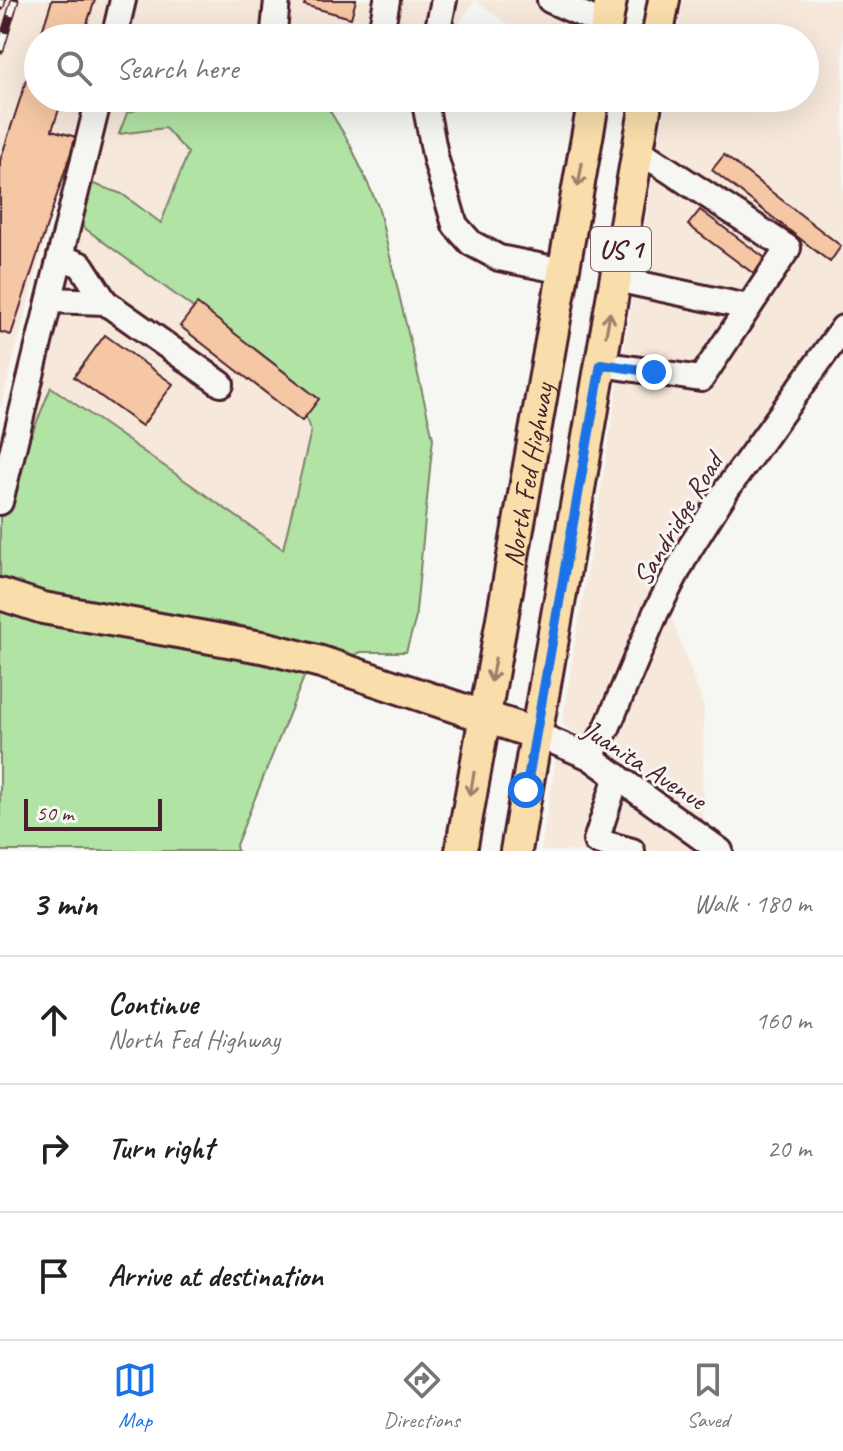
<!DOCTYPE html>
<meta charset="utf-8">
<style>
body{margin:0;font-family:Caveat,sans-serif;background:#f6f6f6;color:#222}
.scale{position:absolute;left:24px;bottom:20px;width:138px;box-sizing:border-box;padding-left:8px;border:4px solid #4a1f2b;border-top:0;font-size:22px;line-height:28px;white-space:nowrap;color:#4a1f2b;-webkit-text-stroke:6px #f6f6f2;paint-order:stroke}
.stop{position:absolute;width:24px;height:24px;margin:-18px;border:6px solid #1a73e8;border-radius:50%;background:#fff}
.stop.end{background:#1a73e8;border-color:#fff;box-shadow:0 2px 8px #0008}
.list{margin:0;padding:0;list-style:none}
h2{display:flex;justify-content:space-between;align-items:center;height:104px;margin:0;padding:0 32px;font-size:34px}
h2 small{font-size:26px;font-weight:400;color:#767676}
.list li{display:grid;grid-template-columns:52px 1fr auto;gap:24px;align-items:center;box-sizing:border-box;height:128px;padding:0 32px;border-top:2px solid #e0e0e0}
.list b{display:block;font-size:30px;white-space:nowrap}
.list p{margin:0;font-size:26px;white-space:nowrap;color:#767676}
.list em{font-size:26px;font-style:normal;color:#767676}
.icon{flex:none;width:44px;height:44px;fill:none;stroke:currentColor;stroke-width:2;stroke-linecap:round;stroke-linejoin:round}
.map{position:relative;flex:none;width:843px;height:851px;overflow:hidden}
.search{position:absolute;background:#fff;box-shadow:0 8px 32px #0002;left:24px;right:24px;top:24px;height:88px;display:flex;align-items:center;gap:20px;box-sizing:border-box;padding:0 28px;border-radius:44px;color:#767676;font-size:30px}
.sheet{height:488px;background:#fff}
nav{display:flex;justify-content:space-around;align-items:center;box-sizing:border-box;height:112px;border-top:2px solid #e0e0e0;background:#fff;font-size:22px;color:#767676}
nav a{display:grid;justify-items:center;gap:4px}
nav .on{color:#1a73e8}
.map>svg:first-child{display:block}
</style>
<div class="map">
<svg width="843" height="851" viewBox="0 0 843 851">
<rect width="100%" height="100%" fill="#f6f6f2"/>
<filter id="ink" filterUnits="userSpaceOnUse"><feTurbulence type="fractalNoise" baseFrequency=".0125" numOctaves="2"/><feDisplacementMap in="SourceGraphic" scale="16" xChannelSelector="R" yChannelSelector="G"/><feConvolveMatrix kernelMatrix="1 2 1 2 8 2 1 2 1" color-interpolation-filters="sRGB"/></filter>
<g filter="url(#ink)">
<g fill="#f6e8db">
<path d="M0 0H107L98 38H38V98H83L0 409Z"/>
<path d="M127 0H578L572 38H527L475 0 449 38H118Z"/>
<path d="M683 0H843V313L833 326 588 742 562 723 666 98H805V38H677Z"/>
<path d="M103 98H170L127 113 119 133 165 128 188 153 161 223 122 194 289 379 311 431 283 549 51 388 0 512Z"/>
<path d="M322 98H360L330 111Z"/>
<path d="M668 608 704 708 702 824 603 753Z"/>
<path d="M558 746 585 766 698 851H541Z"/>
</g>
<path fill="#b0e3a4" stroke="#7d8168" stroke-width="2" d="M170 98H322L350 144 378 206 433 438 415 621 406 652H361L304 677 236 845 237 851H0V512L51 387 283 549 311 431 289 378 75 221 85 181 122 194 161 223 188 153 165 128 119 134 127 113Z"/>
<g fill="#f5c7a4" stroke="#4a1f2b" stroke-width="2">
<path d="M52 0H95L82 38H40Z"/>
<path d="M306 0H356L351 18 304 5Z"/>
<path d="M38 44V98H63L52 130 76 137 11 335 0 332V161Z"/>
<path d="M724 155 841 246 830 262 712 170Z"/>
<path d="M700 210 765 258 754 274 688 225Z"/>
<path d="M197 304 319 399 302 421 180 326Z"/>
<path d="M105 335 173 384 142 426 74 377Z"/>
</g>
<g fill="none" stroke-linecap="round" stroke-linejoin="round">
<g stroke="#4a1f2b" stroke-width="30">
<g id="minor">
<path d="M277 0 274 31 278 38"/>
<path d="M550 0 606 25"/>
<path d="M114 38 123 0"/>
<path d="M380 38 387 0"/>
<path d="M436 38 444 0"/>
<path d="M424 98 436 160 455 225 471 243 499 258 563 271"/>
<path d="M60 257 81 265 105 302"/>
<path d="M616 279 747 307"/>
<path d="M50 300 105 302 221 384"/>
<path d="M601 364 701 379 788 248 638 150"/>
<path d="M0 502 99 98"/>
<path d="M534 733 590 757 720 851"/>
<path d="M590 757 607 728 656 612 688 551 727 489 843 328"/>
<path d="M617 776 596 841 632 851"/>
</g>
</g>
<g stroke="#4a1f2b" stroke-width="36">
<g id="major">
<path d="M604 38 611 0"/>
<path d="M657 38 664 0"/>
<path d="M0 594 43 608 267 648 321 662 534 733"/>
<path id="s1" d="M461 851 594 98"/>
<path d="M516 851 647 98"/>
</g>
</g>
<use href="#minor" stroke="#f6f6f2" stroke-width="24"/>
<use href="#major" stroke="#f9deab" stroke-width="30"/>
<g stroke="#4a1f2b" stroke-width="9">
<g id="rail">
<path d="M0 7 2 0"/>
<path d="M0 50 15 0"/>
</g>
</g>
<use href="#rail" stroke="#f6f6f2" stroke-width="6" stroke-dasharray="18" stroke-linecap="butt"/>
</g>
<defs><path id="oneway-shaft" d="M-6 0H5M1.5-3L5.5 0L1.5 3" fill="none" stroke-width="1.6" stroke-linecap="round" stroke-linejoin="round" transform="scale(2)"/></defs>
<g stroke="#a27e6b">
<use href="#oneway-shaft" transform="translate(580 175) rotate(100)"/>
<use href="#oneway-shaft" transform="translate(608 324) rotate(-80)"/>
<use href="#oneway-shaft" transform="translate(493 670) rotate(100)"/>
<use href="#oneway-shaft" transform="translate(472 784) rotate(100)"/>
</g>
</g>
<g fill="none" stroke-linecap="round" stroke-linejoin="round" filter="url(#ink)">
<path stroke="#1a73e8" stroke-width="10" d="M526 790 601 364 654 372"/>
</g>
<g text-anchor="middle" stroke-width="6" stroke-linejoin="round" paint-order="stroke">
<rect fill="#f6f6f2" stroke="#7e6067" stroke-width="2" x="591" y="227" width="60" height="44" rx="6"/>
<g font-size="26" font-weight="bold" fill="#4a1f2b">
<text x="621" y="258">US 1</text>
</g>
<g font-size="28" fill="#4a1f2b" stroke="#f6f6f2">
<text dy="10" stroke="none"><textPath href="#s1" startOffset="382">North Fed Highway</textPath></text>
<text transform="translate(677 519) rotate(-59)" y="10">Sandridge Road</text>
<text transform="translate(645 764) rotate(33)" y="10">Juanita Avenue</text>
</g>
</g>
</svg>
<div class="scale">50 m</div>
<div class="stop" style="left:526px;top:790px"></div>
<div class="stop end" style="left:654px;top:372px"></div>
<div class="search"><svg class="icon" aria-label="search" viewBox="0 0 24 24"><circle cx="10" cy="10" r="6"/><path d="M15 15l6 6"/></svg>Search here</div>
</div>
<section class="sheet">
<h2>3 min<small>Walk · 180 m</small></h2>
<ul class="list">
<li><svg class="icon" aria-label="ahead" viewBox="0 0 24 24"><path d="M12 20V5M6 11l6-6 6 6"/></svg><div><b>Continue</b><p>North Fed Highway</p></div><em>160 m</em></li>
<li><svg class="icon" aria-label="right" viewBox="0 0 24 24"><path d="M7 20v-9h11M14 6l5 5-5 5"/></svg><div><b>Turn right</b></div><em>20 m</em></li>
<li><svg class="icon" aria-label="arrive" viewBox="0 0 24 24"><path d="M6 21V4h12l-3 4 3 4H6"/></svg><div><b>Arrive at destination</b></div></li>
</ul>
</section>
<nav>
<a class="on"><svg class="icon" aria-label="map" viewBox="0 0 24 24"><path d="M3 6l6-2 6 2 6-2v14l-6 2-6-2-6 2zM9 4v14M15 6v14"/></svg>Map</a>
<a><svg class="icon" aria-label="directions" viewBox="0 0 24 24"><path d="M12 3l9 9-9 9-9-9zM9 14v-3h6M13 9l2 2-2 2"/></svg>Directions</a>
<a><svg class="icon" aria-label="saved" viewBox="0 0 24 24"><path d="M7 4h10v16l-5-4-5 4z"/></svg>Saved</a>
</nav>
